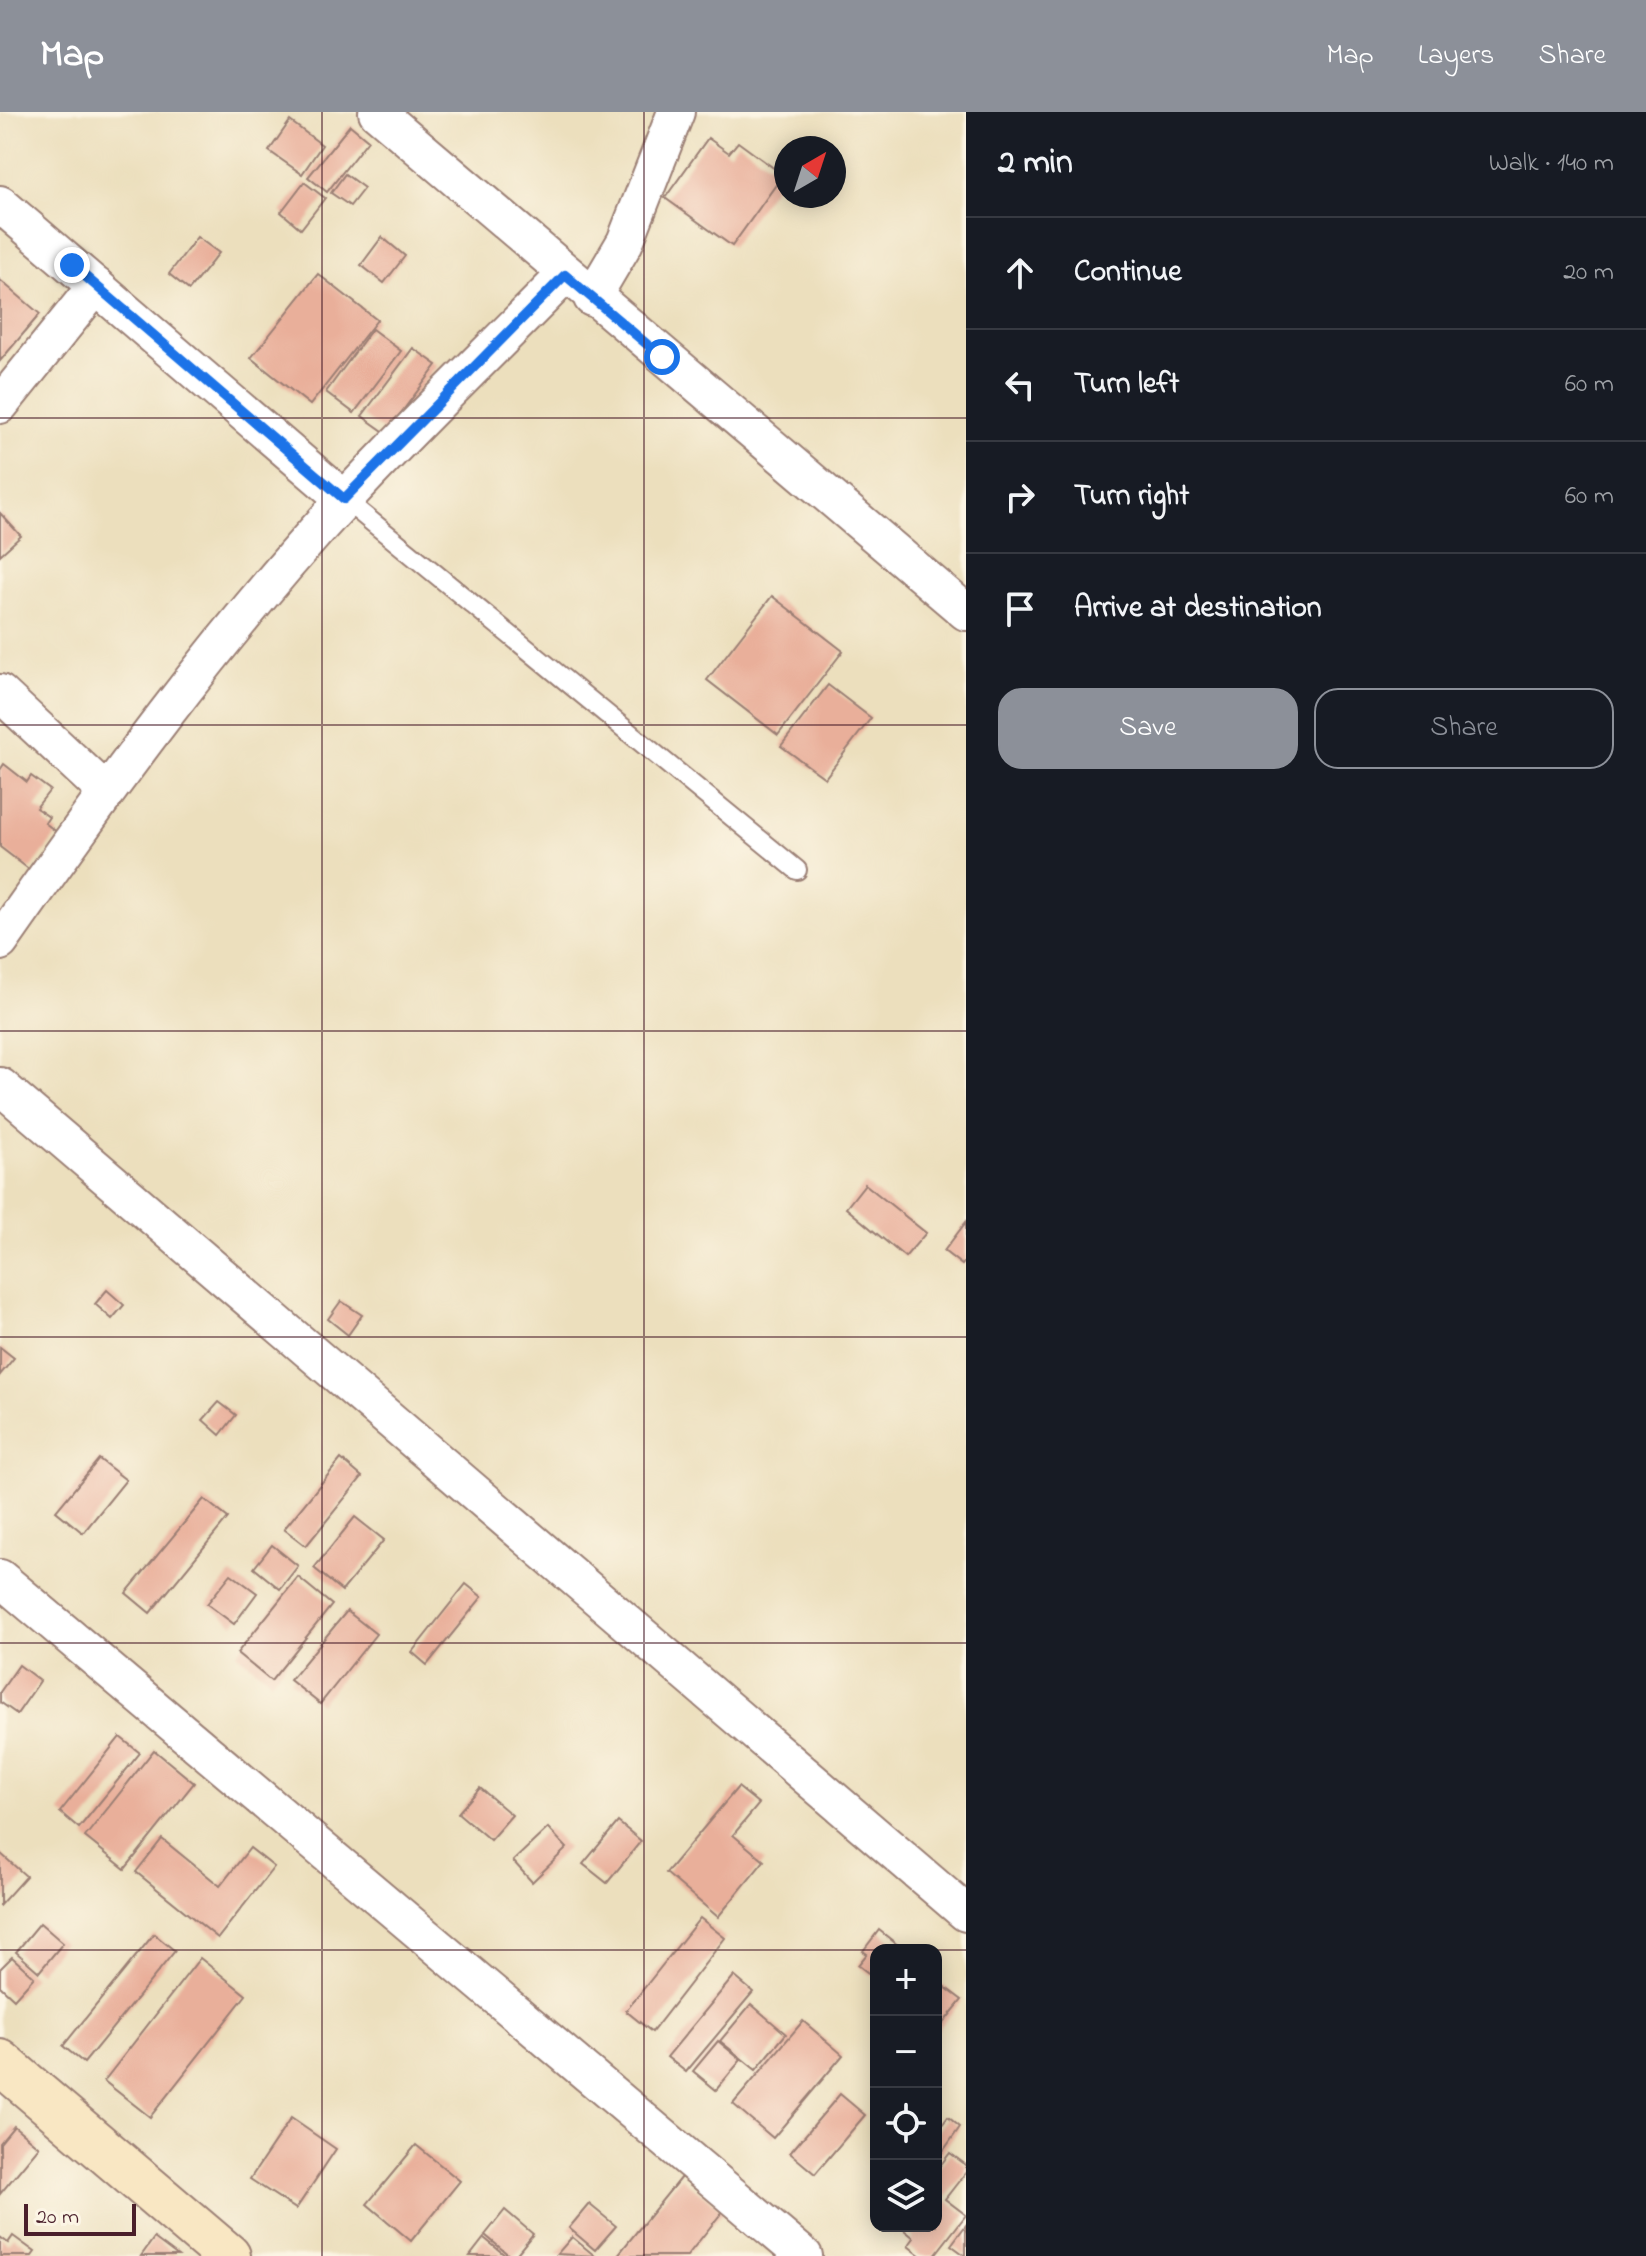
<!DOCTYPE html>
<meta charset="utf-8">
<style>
body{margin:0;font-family:"Indie Flower",sans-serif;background:#242831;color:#f1f3f6}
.controls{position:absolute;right:24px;bottom:24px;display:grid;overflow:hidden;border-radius:16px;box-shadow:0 4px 20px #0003}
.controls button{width:72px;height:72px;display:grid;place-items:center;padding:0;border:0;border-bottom:2px solid #363941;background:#171b24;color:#f1f3f6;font:40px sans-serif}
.compass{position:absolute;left:774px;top:24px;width:72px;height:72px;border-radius:50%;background:#171b24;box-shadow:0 4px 20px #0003;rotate:39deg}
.scale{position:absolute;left:24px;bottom:20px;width:112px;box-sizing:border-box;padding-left:8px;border:4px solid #4a1f2b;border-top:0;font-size:22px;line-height:28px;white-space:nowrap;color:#4a1f2b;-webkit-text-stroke:6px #fcf5e5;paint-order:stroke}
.stop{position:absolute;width:24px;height:24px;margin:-18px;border:6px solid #1a73e8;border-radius:50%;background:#fff}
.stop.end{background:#1a73e8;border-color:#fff;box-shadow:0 2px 8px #0008}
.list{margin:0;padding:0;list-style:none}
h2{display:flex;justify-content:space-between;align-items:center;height:104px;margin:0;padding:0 32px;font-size:34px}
h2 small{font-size:26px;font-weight:400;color:#9ea1a6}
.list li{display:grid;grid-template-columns:52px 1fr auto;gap:24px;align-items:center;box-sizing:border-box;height:112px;padding:0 32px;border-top:2px solid #363941}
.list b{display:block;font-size:30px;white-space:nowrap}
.list em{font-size:26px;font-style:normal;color:#9ea1a6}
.actions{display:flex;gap:16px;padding:24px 32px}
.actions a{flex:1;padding:18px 0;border:2px solid #8c9099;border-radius:24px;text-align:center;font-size:28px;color:#8c9099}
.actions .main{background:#8c9099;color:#fff}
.icon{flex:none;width:44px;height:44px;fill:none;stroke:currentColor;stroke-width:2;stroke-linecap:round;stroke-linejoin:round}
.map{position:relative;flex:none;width:966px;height:2144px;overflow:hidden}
header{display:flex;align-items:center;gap:48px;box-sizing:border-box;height:112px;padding:0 40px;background:#8c9099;color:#fff}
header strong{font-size:38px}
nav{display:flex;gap:44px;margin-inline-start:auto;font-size:28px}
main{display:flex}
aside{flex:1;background:#171b24}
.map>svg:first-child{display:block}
</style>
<header>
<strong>Map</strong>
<nav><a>Map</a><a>Layers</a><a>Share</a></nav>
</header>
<main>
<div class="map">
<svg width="966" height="2144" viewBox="0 0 966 2144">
<rect width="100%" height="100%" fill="#fcf5e5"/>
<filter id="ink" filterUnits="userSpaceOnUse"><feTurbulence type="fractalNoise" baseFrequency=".0125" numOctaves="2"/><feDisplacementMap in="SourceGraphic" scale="16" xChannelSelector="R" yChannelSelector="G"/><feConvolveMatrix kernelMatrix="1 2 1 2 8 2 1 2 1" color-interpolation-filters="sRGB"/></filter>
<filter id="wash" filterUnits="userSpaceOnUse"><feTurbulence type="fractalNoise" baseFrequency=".006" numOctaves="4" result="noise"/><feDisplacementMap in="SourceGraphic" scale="32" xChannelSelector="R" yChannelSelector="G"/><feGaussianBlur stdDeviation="1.8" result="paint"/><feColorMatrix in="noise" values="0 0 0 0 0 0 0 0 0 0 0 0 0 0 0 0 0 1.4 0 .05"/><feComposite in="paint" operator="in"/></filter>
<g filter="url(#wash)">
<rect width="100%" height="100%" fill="#ecdfbd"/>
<g id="blocks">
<g fill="#e9af9a">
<path d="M290 9 322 33 302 62 269 39Z"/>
<path d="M350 13 368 28 327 80 308 65Z"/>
<path d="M708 26 729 41 738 30 783 63 732 134 665 86Z"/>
<path d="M345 62 364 76 350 94 331 81Z"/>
<path d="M304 70 325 86 301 117 281 100Z"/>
<path d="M197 125 219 141 189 178 169 162Z"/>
<path d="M382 125 405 144 384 171 361 153Z"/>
<path d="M318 162 377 208 310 293 251 246Z"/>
<path d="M0 168 40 202 0 249Z"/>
<path d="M372 217 401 239 354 301 326 280Z"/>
<path d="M413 236 437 253 386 321 362 304Z"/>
<path d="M0 401 21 424 0 443Z"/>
<path d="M772 484 843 539 778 623 707 568Z"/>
<path d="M828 573 871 606 825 666 781 634Z"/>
<path d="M4 652 27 670 31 664 50 678 36 696 49 705 45 711 58 721 30 758 0 735V658Z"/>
<path d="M865 1072 926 1121 905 1145 846 1096Z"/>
<path d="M966 1110V1148L962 1153 944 1139Z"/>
<path d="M107 1178 124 1193 112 1207 95 1192Z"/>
<path d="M341 1189 362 1203 348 1223 328 1207Z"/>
<path d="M0 1235 14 1246 0 1263Z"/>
<path d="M219 1290 236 1303 220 1323 203 1308Z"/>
<path d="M99 1347 126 1368 83 1421 56 1399Z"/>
<path d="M341 1347 362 1365 306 1434 284 1417Z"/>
<path d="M204 1387 228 1406 150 1501 126 1481Z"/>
<path d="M355 1405 384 1428 342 1479 314 1456Z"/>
<path d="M272 1433 298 1454 280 1477 254 1456Z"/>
<path d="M231 1462 257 1481 234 1512 207 1492Z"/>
<path d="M298 1465 332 1493 271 1569 237 1541Z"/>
<path d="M466 1472 482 1485 427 1553 412 1540Z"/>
<path d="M347 1499 376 1522 320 1592 290 1568Z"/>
<path d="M19 1553 40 1569 17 1602 0 1590V1580Z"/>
<path d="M120 1625 140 1641 79 1716 60 1700Z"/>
<path d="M154 1638 194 1671 125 1757 85 1725Z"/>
<path d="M738 1675 759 1692 733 1723 764 1749 718 1805 666 1761Z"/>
<path d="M480 1676 512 1703 490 1728 458 1701Z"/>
<path d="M618 1710 641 1729 607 1771 583 1752Z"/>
<path d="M548 1716 567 1736 532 1770 513 1749Z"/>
<path d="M162 1727 220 1774 250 1736 274 1755 218 1826 136 1760Z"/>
<path d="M0 1741 26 1764 0 1793Z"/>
<path d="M700 1806 725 1826 652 1920 626 1899Z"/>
<path d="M40 1811 63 1831 39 1860 16 1840Z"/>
<path d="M879 1818 899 1834 896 1838H876V1867L858 1853 867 1842 863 1839Z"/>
<path d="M154 1822 175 1839 84 1951 63 1934Z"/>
<path d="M12 1845 34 1865 14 1887 0 1874V1857Z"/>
<path d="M200 1846 246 1883 150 2005 104 1969Z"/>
<path d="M734 1864 753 1880 686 1960 667 1945Z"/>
<path d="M938 1870 962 1888 936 1920V1873Z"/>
<path d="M751 1892 786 1922 756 1958 720 1929Z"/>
<path d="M803 1909 843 1943 773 2026 733 1992Z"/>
<path d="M718 1929 741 1948 716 1978 693 1959Z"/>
<path d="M840 1982 865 2003 815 2062 790 2041Z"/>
<path d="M948 2005 960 2015 936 2049V2021Z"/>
<path d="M291 2006 336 2037 296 2097 250 2067Z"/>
<path d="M14 2014 39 2035 0 2082V2031Z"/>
<path d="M416 2033 460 2069 411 2129 367 2092Z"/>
<path d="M950 2041 966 2053V2060L945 2087 966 2103 934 2144H921L908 2134 914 2126 899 2114H936V2059Z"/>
<path d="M681 2065 723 2099 687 2144H617Z"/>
<path d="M589 2092 616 2114 595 2138 569 2116Z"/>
<path d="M505 2098 533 2122 515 2144H510L485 2123Z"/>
<path d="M966 2113V2144L951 2133Z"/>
<path d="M13 2124 35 2140 32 2144H0V2125L8 2131Z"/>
<path d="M572 2125 595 2144 557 2142Z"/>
<path d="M154 2126 178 2144H141Z"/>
<path d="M484 2126 506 2144H470Z"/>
</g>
</g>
</g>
<g filter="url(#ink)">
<use href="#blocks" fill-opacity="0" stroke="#9b7f74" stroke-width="2"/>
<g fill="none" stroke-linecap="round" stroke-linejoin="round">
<g stroke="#9b7f74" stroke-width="22">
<path id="lane" d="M344 387 797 758"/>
</g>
<g stroke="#9b7f74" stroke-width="40">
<g id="street">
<path d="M377 0 966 500"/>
<path d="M0 92 344 387"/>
<path d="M592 186 625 130 676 0"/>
<path d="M0 293 96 174"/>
<path d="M0 581 105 679"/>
<path d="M0 830C107 677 218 525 345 387 416 310 492 238 565 163"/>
<path d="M0 974 966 1801"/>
<path d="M0 1466 804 2144"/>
</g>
</g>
<g stroke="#9b7f74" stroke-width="48">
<path id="secondary" d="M0 1950 228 2144"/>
</g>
<use href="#lane" stroke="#fff" stroke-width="18"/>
<use href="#street" stroke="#fff" stroke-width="36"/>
<use href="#secondary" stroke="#f9e7c3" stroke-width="44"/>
</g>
</g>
<g fill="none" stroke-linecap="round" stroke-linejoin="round" filter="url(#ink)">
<path stroke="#1a73e8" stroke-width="10" d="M72 153 344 387 565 163 662 245"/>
</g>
<path fill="none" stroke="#4a1f2b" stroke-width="2" stroke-opacity="0.55" d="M322 0V2144M644 0V2144M0 306H966M0 613H966M0 919H966M0 1225H966M0 1531H966M0 1838H966"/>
</svg>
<div class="controls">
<button>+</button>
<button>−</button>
<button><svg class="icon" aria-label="locate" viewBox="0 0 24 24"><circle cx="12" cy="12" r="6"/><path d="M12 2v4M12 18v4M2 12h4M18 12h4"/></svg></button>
<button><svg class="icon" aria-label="layers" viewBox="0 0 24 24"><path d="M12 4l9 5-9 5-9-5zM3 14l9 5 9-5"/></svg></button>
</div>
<svg class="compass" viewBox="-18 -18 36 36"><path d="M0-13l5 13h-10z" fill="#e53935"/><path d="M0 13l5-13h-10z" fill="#9ea1a6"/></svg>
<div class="scale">20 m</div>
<div class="stop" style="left:662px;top:245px"></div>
<div class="stop end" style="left:72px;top:153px"></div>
</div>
<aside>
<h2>2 min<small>Walk · 140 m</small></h2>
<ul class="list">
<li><svg class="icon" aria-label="ahead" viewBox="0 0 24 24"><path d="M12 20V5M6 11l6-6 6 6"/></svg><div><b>Continue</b></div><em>20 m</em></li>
<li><svg class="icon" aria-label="left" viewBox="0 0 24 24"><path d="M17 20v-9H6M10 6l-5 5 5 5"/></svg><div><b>Turn left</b></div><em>60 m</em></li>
<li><svg class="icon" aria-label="right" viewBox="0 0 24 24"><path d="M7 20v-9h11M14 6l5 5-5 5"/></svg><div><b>Turn right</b></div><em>60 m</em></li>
<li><svg class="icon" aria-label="arrive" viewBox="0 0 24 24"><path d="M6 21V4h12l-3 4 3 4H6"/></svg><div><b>Arrive at destination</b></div></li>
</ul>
<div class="actions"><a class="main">Save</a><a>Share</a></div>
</aside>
</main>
